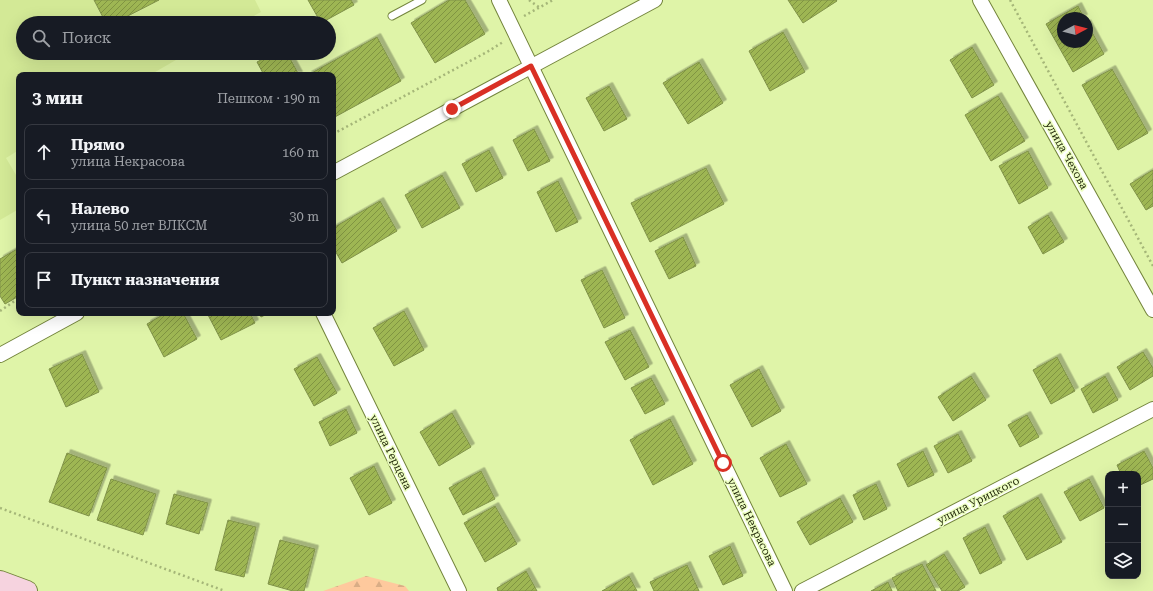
<!DOCTYPE html>
<html lang="ru">
<meta charset="utf-8">
<style>
body{margin:0;font-family:"Roboto Serif",serif;background:#20242c;color:#f1f3f6}
.controls{position:absolute;right:12px;bottom:12px;display:grid;overflow:hidden;border-radius:8px;box-shadow:0 4px 16px #0002}
.controls button{width:36px;height:36px;display:grid;place-items:center;padding:0;border:0;border-bottom:1px solid #363941;background:#171b24;color:#f1f3f6;font:20px sans-serif}
.compass{position:absolute;left:1057px;top:12px;width:36px;height:36px;border-radius:50%;background:#171b24;box-shadow:0 4px 16px #0002;rotate:83deg}
.stop{position:absolute;width:12px;height:12px;margin:-9px;border:3px solid #d93025;border-radius:50%;background:#fff}
.stop.end{background:#d93025;border-color:#fff;box-shadow:0 1px 4px #0008}
.list{margin:0;padding:0;list-style:none}
h2{display:flex;justify-content:space-between;align-items:center;height:52px;margin:0;padding:0 16px;font-size:17px}
h2 small{font-size:13px;font-weight:400;color:#9ea1a6}
.list li{display:grid;grid-template-columns:26px 1fr auto;gap:12px;align-items:center;box-sizing:border-box;height:56px;margin:0 8px 8px;padding:0 8px;border:1px solid #363941;border-radius:8px}
.list b{display:block;font-size:15px;white-space:nowrap}
.list p{margin:0;font-size:13px;white-space:nowrap;color:#9ea1a6}
.list em{font-size:13px;font-style:normal;color:#9ea1a6}
.icon{flex:none;width:22px;height:22px;fill:none;stroke:currentColor;stroke-width:2;stroke-linecap:round;stroke-linejoin:round}
.map{position:relative;flex:none;width:1153px;height:591px;overflow:hidden}
.search{position:absolute;background:#171b24;box-shadow:0 4px 16px #0002;left:16px;top:16px;width:320px;height:44px;display:flex;align-items:center;gap:10px;box-sizing:border-box;padding:0 14px;border-radius:22px;color:#9ea1a6;font-size:15px}
.panel{position:absolute;background:#171b24;box-shadow:0 4px 16px #0002;left:16px;top:72px;width:320px;height:244px;border-radius:8px}
.map>svg:first-child{display:block}
</style>
<div class="map">
<svg width="1153" height="591" viewBox="0 0 1153 591">
<defs>
<pattern id="forest-firs" width="22" height="20" patternUnits="userSpaceOnUse"><rect width="22" height="20" fill="#fec99d"/><path d="M5 1l3.5 6h-7zM16 11l3.5 6h-7z" fill="#d9ad86"/></pattern>
<pattern id="building-hatch" width="6" height="6" patternUnits="userSpaceOnUse"><rect width="6" height="6" fill="#9eb652"/><path d="M-1 1l2-2M0 6l6-6M5 7l2-2" fill="none" stroke="#809442"/></pattern>
<filter id="shadow"><feDropShadow dx="3.5" dy="-3.5" stdDeviation="0" flood-color="#0004"/></filter>
</defs>
<rect width="100%" height="100%" fill="#dff4a8"/>
<path fill="#d3e996" d="M0 0H255L261 12 241 23H23V53H188L150 75H19V150L6 158 19 180V209L0 220Z"/>
<path fill="url(#forest-firs)" d="M366 576 405 586 409 591H323Z"/>
<g fill="url(#building-hatch)" stroke="#80924a" filter="url(#shadow)">
<path d="M94 0H159L114 23H106Z"/>
<path d="M308 0H351L354 5 321 23Z"/>
<path d="M449 0H465L485 34 435 63 411 23Z"/>
<path d="M788 0H836L837 1 803 23Z"/>
<path d="M1078 6 1084 18H1063V42H1087V23L1104 54 1073 72 1046 24Z"/>
<path d="M783 32 805 72 770 91 749 51Z"/>
<path d="M377 37 401 81 333 118V75H308Z"/>
<path d="M972 47 994 85 972 98 950 60Z"/>
<path d="M274 53H287L299 75H264L257 62Z"/>
<path d="M699 62 723 103 688 124 663 83Z"/>
<path d="M1112 69 1148 133 1118 150 1082 85Z"/>
<path d="M609 86 627 119 604 131 586 98Z"/>
<path d="M998 96 1025 141 991 161 965 115Z"/>
<path d="M534 129 550 161 528 171 513 140Z"/>
<path d="M489 150 503 178 476 192 462 164Z"/>
<path d="M1028 151 1048 188 1019 204 999 166Z"/>
<path d="M706 168 724 204 650 242 631 203Z"/>
<path d="M1153 170V206L1146 210 1130 184Z"/>
<path d="M442 175 460 208 422 228 405 195Z"/>
<path d="M558 181 578 222 556 232 537 192Z"/>
<path d="M380 201 397 231 342 263 333 247V228Z"/>
<path d="M1048 215 1064 242 1043 254 1028 227Z"/>
<path d="M683 237 696 266 669 279 655 251Z"/>
<path d="M19 248V296L5 304 0 296V259Z"/>
<path d="M602 270 625 318 604 328 581 280Z"/>
<path d="M404 311 424 350 394 366 373 328Z"/>
<path d="M166 313H183L197 339 164 357 147 324Z"/>
<path d="M207 313H250L255 323 221 340Z"/>
<path d="M259 313H269L261 317Z"/>
<path d="M630 330 649 367 625 380 605 342Z"/>
<path d="M1143 352 1153 368V376L1130 390 1117 367Z"/>
<path d="M82 354 99 392 66 407 49 369Z"/>
<path d="M317 357 337 393 314 406 294 369Z"/>
<path d="M1057 357 1075 391 1051 404 1033 370Z"/>
<path d="M759 369 781 411 752 427 730 385Z"/>
<path d="M971 376 986 400 953 421 938 397Z"/>
<path d="M1105 376 1118 400 1093 413 1081 389Z"/>
<path d="M651 378 665 404 645 414 631 388Z"/>
<path d="M346 409 357 433 330 446 319 422Z"/>
<path d="M452 413 471 447 439 466 420 432Z"/>
<path d="M1027 415 1039 437 1020 447 1008 425Z"/>
<path d="M670 419 693 464 653 485 630 440Z"/>
<path d="M958 434 972 461 948 473 934 446Z"/>
<path d="M786 444 807 484 780 497 760 458Z"/>
<path d="M923 451 934 475 908 487 897 464Z"/>
<path d="M1144 451 1153 468V479L1138 486V474H1121L1117 465Z"/>
<path d="M67 453 107 468 89 516 49 502Z"/>
<path d="M374 466 392 503 369 515 350 478Z"/>
<path d="M481 471 495 499 463 515 449 488Z"/>
<path d="M111 479 156 494 143 535 97 520Z"/>
<path d="M1089 479 1104 508 1080 521 1064 492Z"/>
<path d="M876 484 887 509 864 520 853 495Z"/>
<path d="M174 494 208 503 199 534 166 524Z"/>
<path d="M1038 497 1062 542 1027 560 1003 516Z"/>
<path d="M840 498 853 522 810 545 797 522Z"/>
<path d="M495 506 517 544 485 562 464 523Z"/>
<path d="M228 520 256 527 244 577 215 570Z"/>
<path d="M985 527 1002 563 980 574 963 538Z"/>
<path d="M280 540 315 549 304 591H293L268 584Z"/>
<path d="M730 546 743 576 723 585 709 556Z"/>
<path d="M944 554 965 587 958 591H942L926 565Z"/>
<path d="M922 564 936 591H898L892 578Z"/>
<path d="M687 565 699 591H654L650 582Z"/>
<path d="M526 571 537 591H498L497 588Z"/>
<path d="M629 576 637 591H602Z"/>
<path d="M888 582 892 591H871Z"/>
</g>
<g fill="none" stroke-linecap="round" stroke-linejoin="round">
<g stroke="#73843c" stroke-width="9">
<path id="service" d="M392 16 422 0"/>
</g>
<g stroke="#73843c" stroke-width="16">
<g id="minor">
<path d="M499 0 785 591"/>
<path d="M980 0 1153 310"/>
<path d="M333 173 655 0"/>
<path d="M323 313 459 591"/>
<path d="M0 355 77 313"/>
<path d="M802 591 1153 409"/>
</g>
</g>
<g stroke="#73843c" stroke-width="22">
<path id="secondary" d="M0 581 27 591"/>
</g>
<g stroke="#a5b678" stroke-width="2.5" stroke-dasharray="2 3" stroke-linecap="butt">
<path d="M529 0 540 8"/>
<path d="M1010 0 1153 266"/>
<path d="M524 16 553 0"/>
<path d="M333 134 487 52 503 42"/>
<path d="M0 311 19 298"/>
<path d="M0 508 225 591"/>
</g>
<use href="#service" stroke="#fff" stroke-width="7"/>
<use href="#minor" stroke="#fff" stroke-width="14"/>
<use href="#secondary" stroke="#f6d3df" stroke-width="20"/>
</g>
<g fill="none" stroke-linecap="round" stroke-linejoin="round">
<path stroke="#d93025" stroke-width="5" d="M452 109 531 66 723 463"/>
</g>
<g text-anchor="middle" stroke-width="3" stroke-linejoin="round" paint-order="stroke">
<g font-size="11" fill="#22290a" stroke="#eeffc3">
<text transform="translate(1067 155) rotate(61)" y="4">улица Чехова</text>
<text transform="translate(391 452) rotate(64)" y="4">улица Герцена</text>
<text transform="translate(978 500) rotate(-27)" y="4">улица Урицкого</text>
<text transform="translate(752 522) rotate(64)" y="4">улица Некрасова</text>
</g>
</g>
</svg>
<div class="controls">
<button>+</button>
<button>−</button>
<button><svg class="icon" aria-label="layers" viewBox="0 0 24 24"><path d="M12 4l9 5-9 5-9-5zM3 14l9 5 9-5"/></svg></button>
</div>
<svg class="compass" viewBox="-18 -18 36 36"><path d="M0-13l5 13h-10z" fill="#e53935"/><path d="M0 13l5-13h-10z" fill="#9ea1a6"/></svg>
<div class="stop" style="left:723px;top:463px"></div>
<div class="stop end" style="left:452px;top:109px"></div>
<div class="search"><svg class="icon" aria-label="search" viewBox="0 0 24 24"><circle cx="10" cy="10" r="6"/><path d="M15 15l6 6"/></svg>Поиск</div>
<section class="panel">
<h2>3 мин<small>Пешком · 190 m</small></h2>
<ul class="list">
<li><svg class="icon" aria-label="ahead" viewBox="0 0 24 24"><path d="M12 20V5M6 11l6-6 6 6"/></svg><div><b>Прямо</b><p>улица Некрасова</p></div><em>160 m</em></li>
<li><svg class="icon" aria-label="left" viewBox="0 0 24 24"><path d="M17 20v-9H6M10 6l-5 5 5 5"/></svg><div><b>Налево</b><p>улица 50 лет ВЛКСМ</p></div><em>30 m</em></li>
<li><svg class="icon" aria-label="arrive" viewBox="0 0 24 24"><path d="M6 21V4h12l-3 4 3 4H6"/></svg><div><b>Пункт назначения</b></div></li>
</ul>
</section>
</div>
